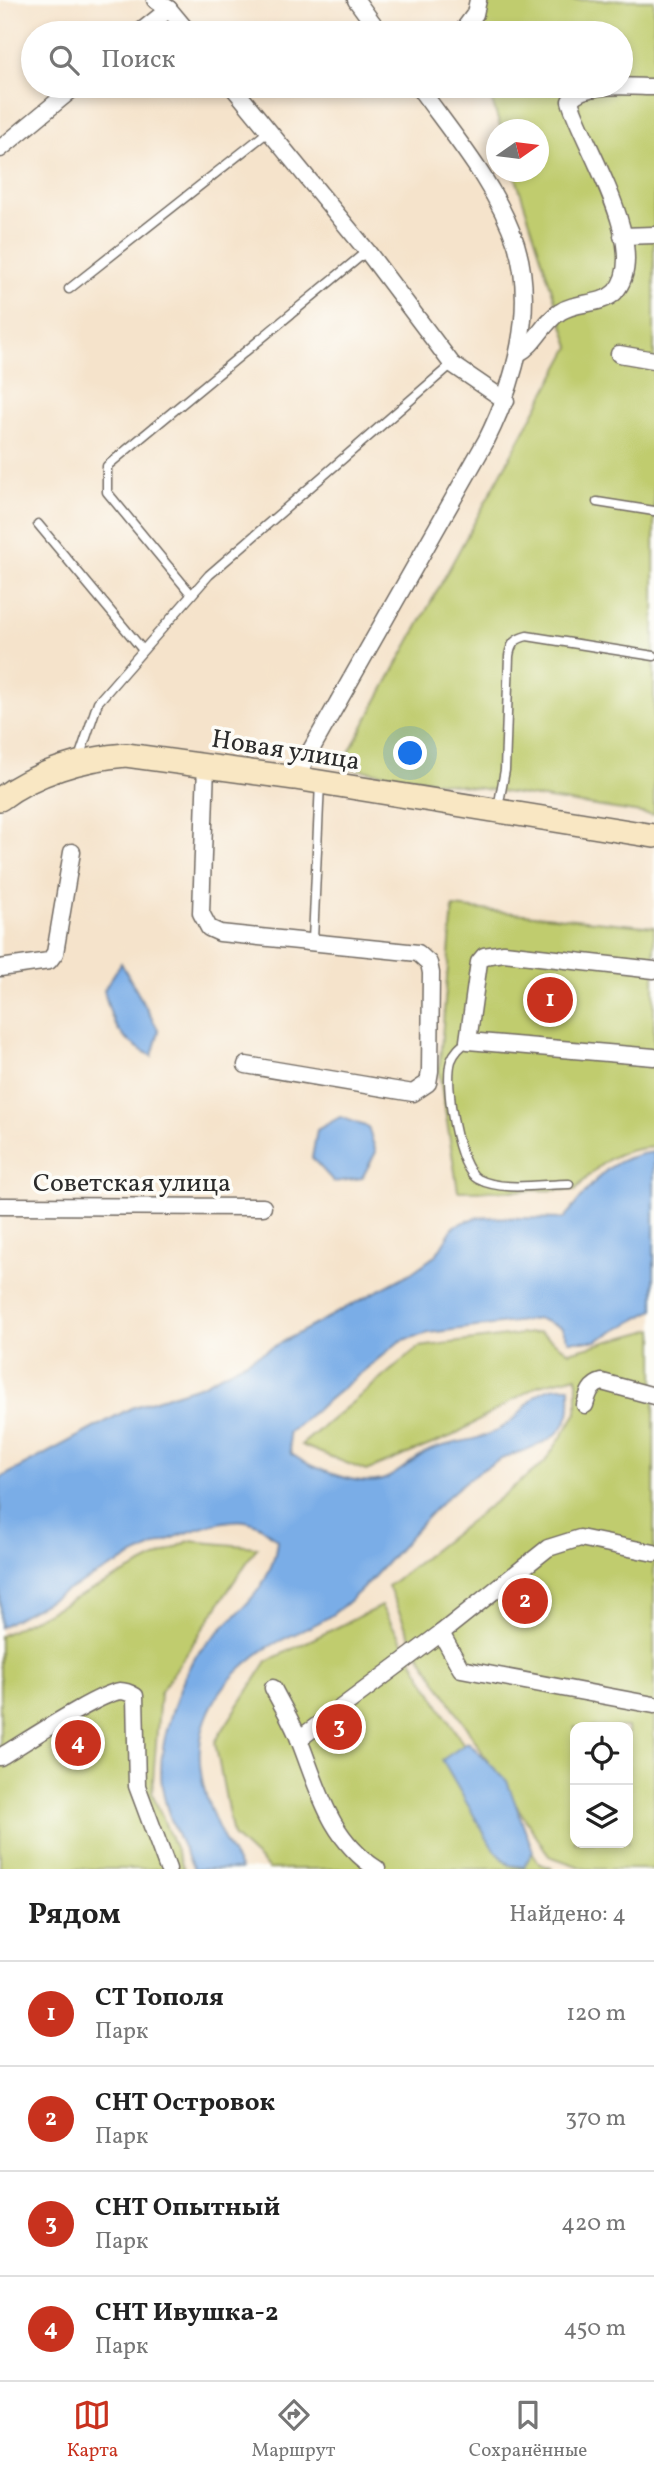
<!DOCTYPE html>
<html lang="ru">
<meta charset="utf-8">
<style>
body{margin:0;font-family:Vollkorn,serif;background:#f6f6f6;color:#222}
.controls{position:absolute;right:21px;bottom:21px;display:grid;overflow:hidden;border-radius:14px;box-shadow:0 4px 10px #0003}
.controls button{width:63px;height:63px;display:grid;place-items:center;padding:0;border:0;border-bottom:2px solid #e0e0e0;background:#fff;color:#222;font:35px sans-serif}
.compass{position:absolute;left:486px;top:119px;width:63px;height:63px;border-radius:50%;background:#fff;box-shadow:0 4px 10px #0003;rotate:76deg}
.you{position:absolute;left:411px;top:754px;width:24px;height:24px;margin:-18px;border:5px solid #fff;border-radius:50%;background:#1a73e8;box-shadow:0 0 0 10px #1a73e833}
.badge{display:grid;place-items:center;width:46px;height:46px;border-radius:50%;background:#c8321e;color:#fff;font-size:23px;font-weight:700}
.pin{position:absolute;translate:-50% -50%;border:4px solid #fff;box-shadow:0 2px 7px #0006}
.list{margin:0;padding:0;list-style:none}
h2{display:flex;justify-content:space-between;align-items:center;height:91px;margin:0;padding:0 28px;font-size:30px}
h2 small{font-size:23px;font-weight:400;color:#767676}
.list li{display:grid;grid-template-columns:46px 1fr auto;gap:21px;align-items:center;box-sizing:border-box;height:105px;padding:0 28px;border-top:2px solid #e0e0e0}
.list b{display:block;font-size:26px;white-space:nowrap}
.list p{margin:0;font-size:23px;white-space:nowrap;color:#767676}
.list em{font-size:23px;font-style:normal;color:#767676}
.icon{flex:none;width:38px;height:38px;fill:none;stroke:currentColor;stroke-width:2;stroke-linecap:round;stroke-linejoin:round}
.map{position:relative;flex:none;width:654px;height:1869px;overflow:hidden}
.search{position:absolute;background:#fff;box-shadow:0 4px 10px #0003;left:21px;right:21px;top:21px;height:77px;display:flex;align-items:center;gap:18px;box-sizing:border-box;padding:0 24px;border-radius:38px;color:#767676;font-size:26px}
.sheet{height:511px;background:#fff}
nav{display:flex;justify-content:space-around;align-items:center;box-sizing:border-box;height:98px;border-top:2px solid #e0e0e0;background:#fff;font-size:19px;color:#767676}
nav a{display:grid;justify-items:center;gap:4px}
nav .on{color:#c8321e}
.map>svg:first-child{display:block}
</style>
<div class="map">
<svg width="654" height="1869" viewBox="0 0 654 1869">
<rect width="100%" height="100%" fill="#fdfcf7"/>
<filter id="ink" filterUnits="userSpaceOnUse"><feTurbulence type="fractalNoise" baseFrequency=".0143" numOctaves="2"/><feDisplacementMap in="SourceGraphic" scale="14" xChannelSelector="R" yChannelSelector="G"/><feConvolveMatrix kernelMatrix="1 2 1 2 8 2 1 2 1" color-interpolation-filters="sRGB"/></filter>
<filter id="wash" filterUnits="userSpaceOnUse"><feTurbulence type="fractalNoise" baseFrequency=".00686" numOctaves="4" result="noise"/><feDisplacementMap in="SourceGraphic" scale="28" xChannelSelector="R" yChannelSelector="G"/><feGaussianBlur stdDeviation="1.57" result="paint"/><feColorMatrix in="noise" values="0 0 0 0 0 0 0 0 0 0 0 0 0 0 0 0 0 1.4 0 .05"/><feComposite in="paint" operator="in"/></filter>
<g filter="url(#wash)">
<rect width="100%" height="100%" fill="#f5e3cb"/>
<g fill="#c0cc6e" stroke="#767c4c" stroke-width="2" fill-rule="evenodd">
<path d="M491 0H654V815L341 767 570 347 514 172H538V130L501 129 487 86H621V33H473Z"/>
<path d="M453 907 654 927V1147C613 1150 602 1162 575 1190L458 1191 439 1072Z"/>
<path d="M654 1329V1869H586L549 1856 414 1646 388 1586 544 1463 577 1413V1376L539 1385 452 1436 366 1471 301 1445 419 1347 540 1332 569 1352ZM575 1727H628V1843H575Z"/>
<path d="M189 1541 257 1547 160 1693 152 1793 184 1869H0V1636Z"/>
<path d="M381 1606 443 1712 540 1864 553 1869H269L233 1836 215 1742 267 1661Z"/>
</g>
<g fill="#7aade7" stroke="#526c89" stroke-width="2">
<path d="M121 963 159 1031 152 1056C119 1039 112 1026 104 990Z"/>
<path d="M340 1117 368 1127 376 1152 362 1178 334 1182 312 1158 317 1130Z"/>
<path d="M654 1152V1310L596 1341H569L561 1327 539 1319 429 1333 400 1341 288 1433 291 1454C312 1468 363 1490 387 1478 403 1471 416 1455 433 1449 454 1442 481 1440 500 1429 531 1412 528 1384 570 1387 570 1396 571 1406 569 1414 561 1441 533 1447 511 1455 497 1460 481 1470 469 1479 418 1517 385 1575 333 1614 312 1629 284 1636 262 1651 175 1714 190 1788 241 1869H194C159 1800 150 1775 176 1700 181 1685 189 1663 199 1652 231 1616 273 1592 277 1540 268 1532 258 1523 245 1521 193 1514 51 1601 0 1627V1478L131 1408 202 1385 411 1273 436 1255 454 1226 477 1217 563 1219C594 1185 603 1158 654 1152Z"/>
<path d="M468 1742 507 1781 533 1851 524 1867 509 1865 492 1847 442 1760Z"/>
</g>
</g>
<g filter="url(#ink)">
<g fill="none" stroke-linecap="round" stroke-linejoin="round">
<g stroke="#726b63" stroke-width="11">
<g id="lane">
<path d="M69 289 269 131"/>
<path d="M597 502 654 511"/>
<path d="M38 524 142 649"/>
<path d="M191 594 107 492V466L367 251"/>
<path d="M79 758 98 702 209 575 452 364"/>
<path d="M498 808 505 770 509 656C511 643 515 639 527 636L654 656"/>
<path d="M313 940 320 782"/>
<path d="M468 1041C460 1047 455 1051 451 1061 444 1084 457 1167 478 1179 502 1192 543 1184 569 1184"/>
</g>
</g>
<g stroke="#726b63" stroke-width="19">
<g id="street">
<path d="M155 0 169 9 189 33"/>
<path d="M356 0 380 33"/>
<path d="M139 33 169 9"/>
<path d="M461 33 475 14 478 0"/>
<path d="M232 86 367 251 452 364 506 401"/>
<path d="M0 149 76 86"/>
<path d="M622 236 654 235"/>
<path d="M519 353C536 344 543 322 560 312 576 301 601 306 615 292 653 250 582 144 570 101 581 81 633 87 654 87"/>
<path d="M619 354 654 360"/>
<path d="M206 765 201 913 209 928 220 933 418 953 429 963 431 973 430 1071 428 1083 413 1093 246 1065"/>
<path d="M295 778 486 441C515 383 536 309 516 244 497 186 453 135 418 86"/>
<path d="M0 968 49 961 55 953 72 852"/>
<path d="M654 970 504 953 484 956 479 962 468 1041 654 1057"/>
<path d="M0 1206 263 1207"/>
<path d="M585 1405C588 1395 590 1385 602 1382L654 1396"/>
<path d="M441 1633 461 1669 654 1705"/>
<path d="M273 1688C282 1706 293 1723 300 1742 319 1791 330 1839 377 1869"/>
<path d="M299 1739 441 1633 548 1548 580 1538 654 1553"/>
<path d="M0 1757C24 1743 97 1694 120 1691 126 1691 130 1693 135 1696L137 1786 168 1869"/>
</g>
</g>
<g stroke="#726b63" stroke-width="26">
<path id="secondary" d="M0 799C34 773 84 758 126 755L295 778 654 836"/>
</g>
<use href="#lane" stroke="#fff" stroke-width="8"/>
<use href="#street" stroke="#fff" stroke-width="16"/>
<use href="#secondary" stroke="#f9e7c3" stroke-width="23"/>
</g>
</g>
<g text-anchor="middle" stroke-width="7" stroke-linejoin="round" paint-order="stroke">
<g font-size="26" fill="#2b2b2b" stroke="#fdfcf7">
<text transform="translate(286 749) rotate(9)" y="9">Новая улица</text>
<text x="132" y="1191">Советская улица</text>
</g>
</g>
</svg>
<div class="controls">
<button><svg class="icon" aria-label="locate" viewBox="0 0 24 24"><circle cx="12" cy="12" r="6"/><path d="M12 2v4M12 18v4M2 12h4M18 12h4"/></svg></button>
<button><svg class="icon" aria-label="layers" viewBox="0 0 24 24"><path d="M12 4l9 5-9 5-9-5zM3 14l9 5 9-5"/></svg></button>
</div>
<svg class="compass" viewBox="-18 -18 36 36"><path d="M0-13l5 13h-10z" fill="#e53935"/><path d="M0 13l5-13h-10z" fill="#767676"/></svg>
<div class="you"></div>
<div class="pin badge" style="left:550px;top:1000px">1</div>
<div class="pin badge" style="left:525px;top:1601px">2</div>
<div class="pin badge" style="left:339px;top:1727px">3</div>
<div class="pin badge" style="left:78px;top:1743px">4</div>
<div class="search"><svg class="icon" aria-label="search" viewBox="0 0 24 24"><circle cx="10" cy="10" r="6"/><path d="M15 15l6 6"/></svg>Поиск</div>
</div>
<section class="sheet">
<h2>Рядом<small>Найдено: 4</small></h2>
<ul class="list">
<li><span class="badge">1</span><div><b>СТ Тополя</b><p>Парк</p></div><em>120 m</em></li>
<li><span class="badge">2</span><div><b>СНТ Островок</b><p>Парк</p></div><em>370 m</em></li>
<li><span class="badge">3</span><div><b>СНТ Опытный</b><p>Парк</p></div><em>420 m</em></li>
<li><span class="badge">4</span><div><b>СНТ Ивушка-2</b><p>Парк</p></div><em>450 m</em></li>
</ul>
</section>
<nav>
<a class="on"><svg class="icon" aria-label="map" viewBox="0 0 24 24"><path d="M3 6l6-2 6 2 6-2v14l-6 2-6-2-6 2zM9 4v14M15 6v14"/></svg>Карта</a>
<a><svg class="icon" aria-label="directions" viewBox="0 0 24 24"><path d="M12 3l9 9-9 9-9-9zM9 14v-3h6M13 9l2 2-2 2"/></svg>Маршрут</a>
<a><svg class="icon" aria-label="saved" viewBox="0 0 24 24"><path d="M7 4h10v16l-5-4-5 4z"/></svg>Сохранённые</a>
</nav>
